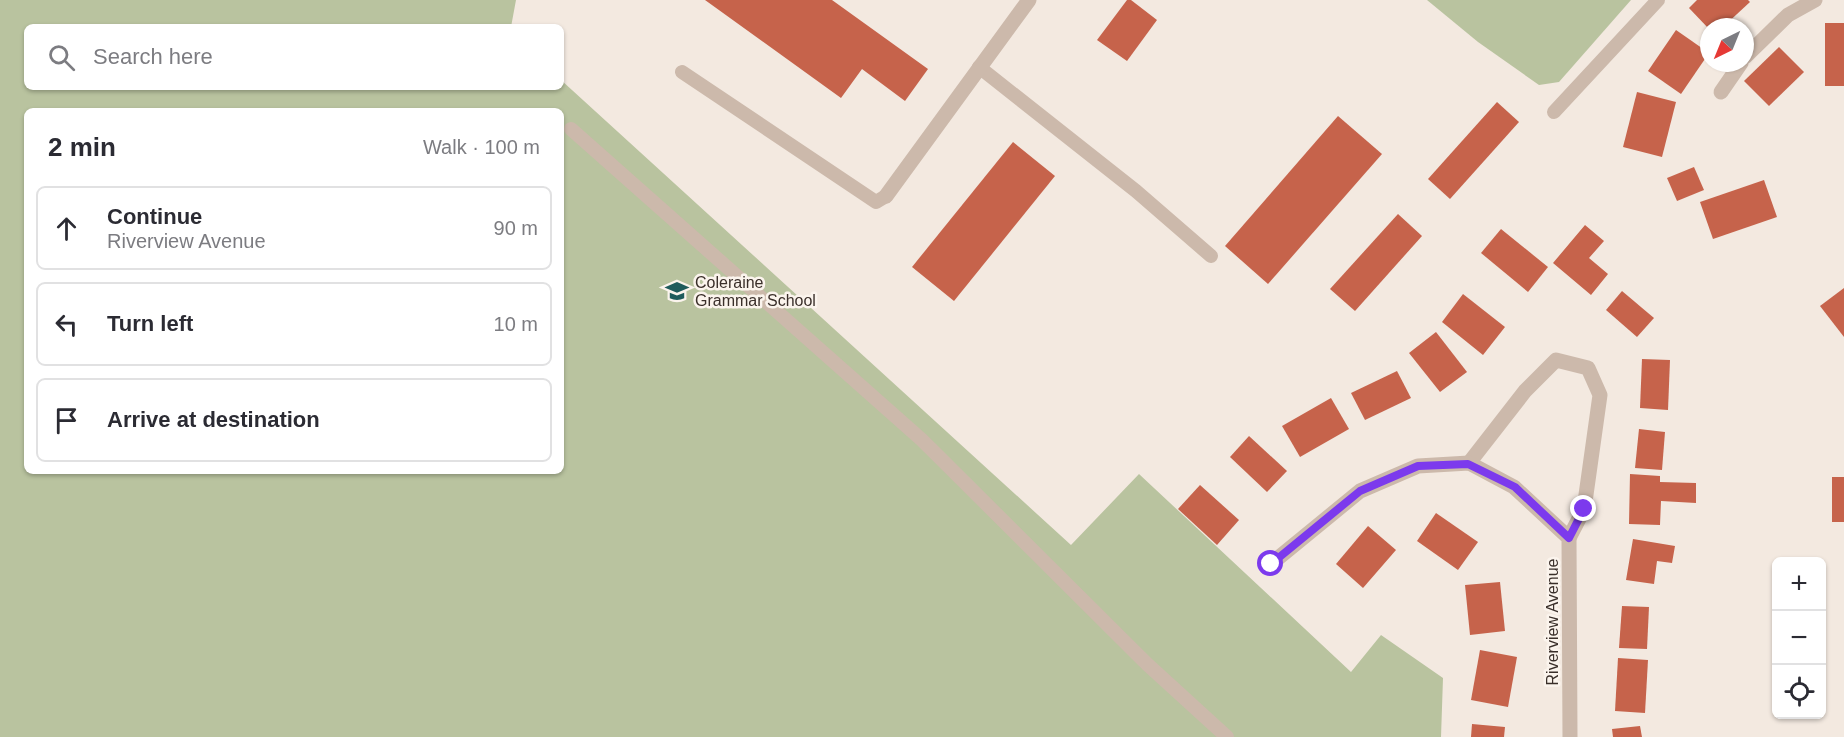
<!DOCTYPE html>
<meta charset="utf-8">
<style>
body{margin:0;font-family:Arial,sans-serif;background:#f2f2f3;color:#2b2b33}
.controls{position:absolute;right:18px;bottom:18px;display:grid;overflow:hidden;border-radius:9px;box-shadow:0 2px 4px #0004}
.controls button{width:54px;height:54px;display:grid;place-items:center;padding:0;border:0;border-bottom:2px solid #e1e1e2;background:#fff;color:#2b2b33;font:30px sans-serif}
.compass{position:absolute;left:1700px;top:18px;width:54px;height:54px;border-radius:50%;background:#fff;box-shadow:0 2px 4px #0004;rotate:223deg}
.stop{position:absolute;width:18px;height:18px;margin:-14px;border:4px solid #7c3aed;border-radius:50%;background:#fff}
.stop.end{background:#7c3aed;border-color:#fff;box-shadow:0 2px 6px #0008}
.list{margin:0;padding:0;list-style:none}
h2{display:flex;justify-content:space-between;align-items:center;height:78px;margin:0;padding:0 24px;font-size:26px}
h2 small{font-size:20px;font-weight:400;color:#7c7c81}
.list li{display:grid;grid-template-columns:39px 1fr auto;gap:18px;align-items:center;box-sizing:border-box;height:84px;margin:0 12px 12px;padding:0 12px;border:2px solid #e1e1e2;border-radius:9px}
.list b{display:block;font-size:22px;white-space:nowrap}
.list p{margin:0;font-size:20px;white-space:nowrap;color:#7c7c81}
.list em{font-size:20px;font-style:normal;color:#7c7c81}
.icon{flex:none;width:33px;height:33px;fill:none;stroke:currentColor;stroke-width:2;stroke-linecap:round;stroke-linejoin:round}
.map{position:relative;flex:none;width:1844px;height:737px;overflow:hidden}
.search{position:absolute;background:#fff;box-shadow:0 2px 4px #0004;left:24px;top:24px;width:540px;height:66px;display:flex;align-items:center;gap:15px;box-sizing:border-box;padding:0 21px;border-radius:9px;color:#7c7c81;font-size:22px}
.panel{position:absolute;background:#fff;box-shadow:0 2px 4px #0004;left:24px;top:108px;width:540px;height:366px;border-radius:9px}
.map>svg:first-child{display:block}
</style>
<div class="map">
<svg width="1844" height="737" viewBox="0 0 1844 737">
<rect width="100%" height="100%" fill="#f3e9e0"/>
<g fill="#b9c39f" fill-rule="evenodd">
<path d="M0 0H516L511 27H27V87H561V80L1071 545 1139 474 1351 672 1381 635 1443 678 1441 737H0ZM27 111H561V471H27Z"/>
<path d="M1427 0H1631L1559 82 1539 85 1478 42Z"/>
</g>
<g fill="#c6634b">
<path d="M705 0H832L928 69 905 101 862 69 841 98Z"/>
<path d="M1127 0H1131L1157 20 1127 61 1097 40Z"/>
<path d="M1697 0H1748L1750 2 1723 27 1709 29 1689 8Z"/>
<rect x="1825" y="23" width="19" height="63"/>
<path d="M1676 30 1709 53 1681 94 1648 71Z"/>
<path d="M1779 47 1804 72 1769 106 1744 81Z"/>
<path d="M1637 92 1676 102 1662 157 1623 147Z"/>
<path d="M1497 102 1519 122 1450 199 1428 179Z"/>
<path d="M1338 116 1382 154 1268 284 1225 246Z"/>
<path d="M1013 142 1055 176 954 301 912 267Z"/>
<path d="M1694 167 1704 190 1677 201 1667 178Z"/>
<path d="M1764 180 1777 217 1713 239 1700 202Z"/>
<path d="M1398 214 1422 236 1355 311 1330 289Z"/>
<path d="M1585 225 1604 241 1589 258 1608 274 1591 295 1553 263Z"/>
<path d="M1501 229 1548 267 1528 292 1481 253Z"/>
<path d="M1844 288V337L1820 306Z"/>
<path d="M1622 291 1654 318 1637 337 1606 310Z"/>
<path d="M1463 294 1505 327 1483 355 1442 322Z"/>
<path d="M1436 332 1467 372 1440 392 1409 353Z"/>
<path d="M1642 359 1670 360 1668 410 1640 408Z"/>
<path d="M1397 371 1411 398 1365 420 1351 393Z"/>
<path d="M1331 398 1349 429 1300 457 1282 426Z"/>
<path d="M1639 429 1665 432 1662 470 1635 468Z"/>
<path d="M1249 436 1287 471 1267 492 1230 457Z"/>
<path d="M1630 474 1660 476V482L1696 483V503L1661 501 1660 525 1629 524Z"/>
<rect x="1832" y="477" width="12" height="45"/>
<path d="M1200 485 1239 520 1217 545 1178 509Z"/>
<path d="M1436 513 1478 542 1458 570 1417 541Z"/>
<path d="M1368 526 1396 550 1363 588 1336 564Z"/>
<path d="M1633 539 1675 546 1672 563 1657 561 1654 584 1626 580Z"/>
<path d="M1500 582 1505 631 1470 635 1465 585Z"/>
<path d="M1622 606 1649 607 1647 649 1619 648Z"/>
<path d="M1480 650 1517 657 1508 707 1471 700Z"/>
<path d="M1618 658 1648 660 1645 713 1615 711Z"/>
<path d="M1472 724 1505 727 1504 737H1471Z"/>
<path d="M1640 726 1642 737H1613L1612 729Z"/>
</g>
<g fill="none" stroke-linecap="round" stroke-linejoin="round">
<g stroke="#ccb9ab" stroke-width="14">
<path d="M979 67 1136 191 1211 256"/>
<path d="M682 72 876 202 886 196"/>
<path d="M1554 112 1658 0"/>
<path d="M571 129 922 440 1147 664 1227 737"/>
</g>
<g stroke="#ccb9ab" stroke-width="15">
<path d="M1745 57 1788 15 1815 0"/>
<path d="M1721 92 1741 63"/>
<path d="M886 196 1029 0"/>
<path d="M1469 463 1525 391 1556 360 1588 368 1600 395 1584 509 1569 538"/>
<path d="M1271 564 1360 491 1418 466 1469 463 1514 487 1569 538 1570 737"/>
</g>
</g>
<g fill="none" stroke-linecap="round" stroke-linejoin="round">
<path stroke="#7c3aed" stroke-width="8" d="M1271 564 1360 491 1418 466 1468 464 1515 487 1569 538 1584 509"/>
</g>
<defs>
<g id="school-bare" transform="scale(1.8)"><path d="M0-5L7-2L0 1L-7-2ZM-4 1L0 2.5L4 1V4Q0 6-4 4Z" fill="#1f5b5c" stroke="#fbf4ed" stroke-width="2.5" paint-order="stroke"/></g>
</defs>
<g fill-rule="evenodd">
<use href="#school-bare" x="677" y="291"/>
</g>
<g text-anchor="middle" stroke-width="5" stroke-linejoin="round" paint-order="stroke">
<g font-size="16" fill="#3a2f2a" stroke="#fbf4ed" text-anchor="start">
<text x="695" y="288">Coleraine<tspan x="695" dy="18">Grammar School</tspan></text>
</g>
<g font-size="16" fill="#3a2f2a" stroke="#fbf4ed">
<text transform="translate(1552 622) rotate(-90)" y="6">Riverview Avenue</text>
</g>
</g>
</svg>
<div class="controls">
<button>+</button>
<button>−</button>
<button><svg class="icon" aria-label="locate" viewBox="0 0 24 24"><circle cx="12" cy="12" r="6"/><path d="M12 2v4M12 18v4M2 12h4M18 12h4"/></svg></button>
</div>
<svg class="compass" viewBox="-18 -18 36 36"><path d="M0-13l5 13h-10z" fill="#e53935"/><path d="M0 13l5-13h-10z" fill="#7c7c81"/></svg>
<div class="stop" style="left:1271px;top:564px"></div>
<div class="stop end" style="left:1584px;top:509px"></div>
<div class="search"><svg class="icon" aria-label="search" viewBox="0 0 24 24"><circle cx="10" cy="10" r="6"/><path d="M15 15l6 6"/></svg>Search here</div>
<section class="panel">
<h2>2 min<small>Walk · 100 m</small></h2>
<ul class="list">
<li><svg class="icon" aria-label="ahead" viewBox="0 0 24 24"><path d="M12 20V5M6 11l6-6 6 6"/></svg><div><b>Continue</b><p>Riverview Avenue</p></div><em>90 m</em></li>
<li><svg class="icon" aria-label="left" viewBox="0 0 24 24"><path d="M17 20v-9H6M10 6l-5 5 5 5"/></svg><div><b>Turn left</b></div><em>10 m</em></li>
<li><svg class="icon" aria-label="arrive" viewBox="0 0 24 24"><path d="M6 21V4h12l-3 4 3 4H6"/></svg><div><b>Arrive at destination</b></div></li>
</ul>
</section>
</div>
